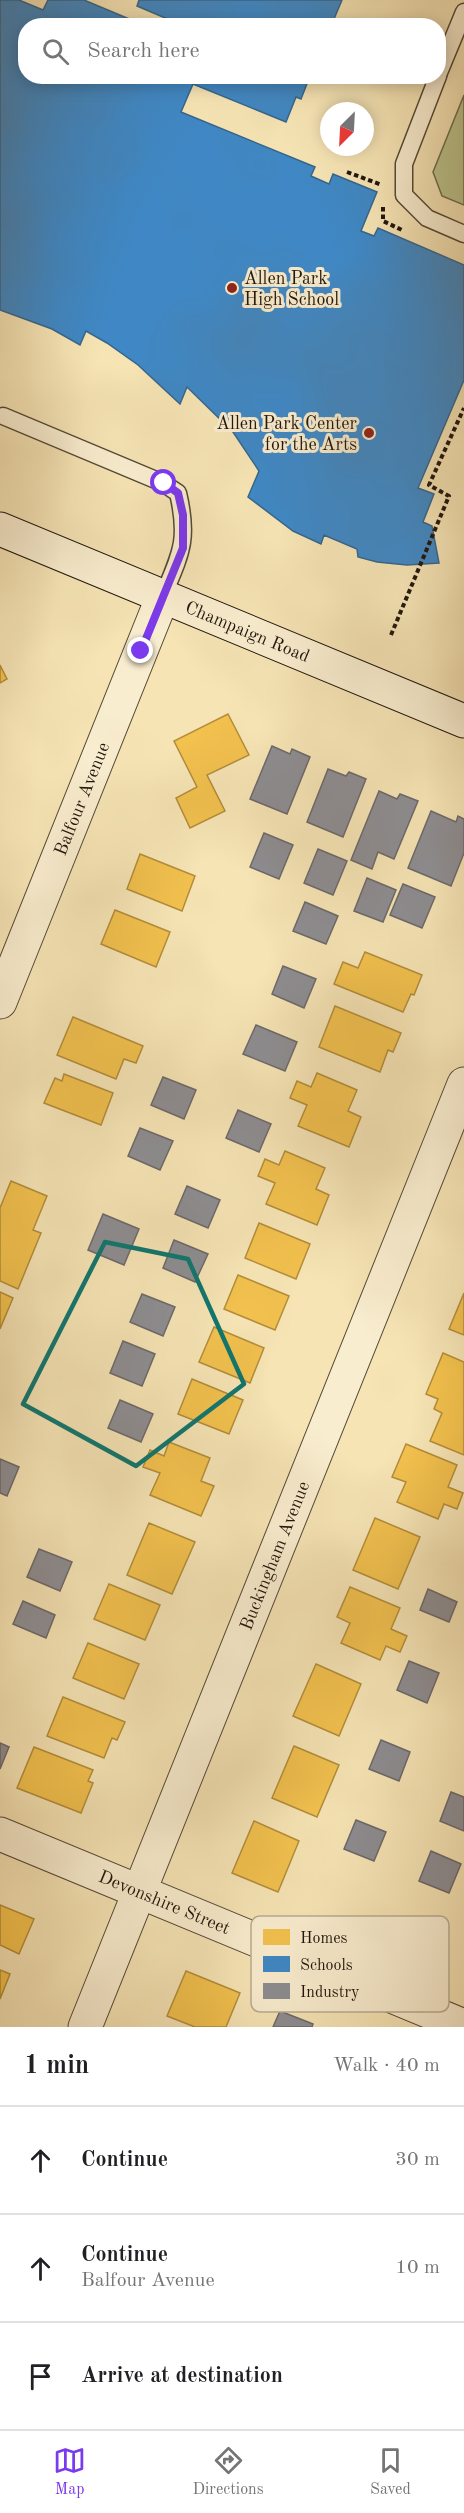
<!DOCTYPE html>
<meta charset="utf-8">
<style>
body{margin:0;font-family:"Old Standard TT",serif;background:#f6f6f6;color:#202124}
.compass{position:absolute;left:320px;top:102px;width:54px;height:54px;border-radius:50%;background:#fff;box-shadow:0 3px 15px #0003;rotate:204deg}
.stop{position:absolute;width:18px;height:18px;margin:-14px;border:4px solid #7c3aed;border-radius:50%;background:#fff}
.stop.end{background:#7c3aed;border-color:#fff;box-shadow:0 2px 6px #0008}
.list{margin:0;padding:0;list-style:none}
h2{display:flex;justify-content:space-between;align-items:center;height:78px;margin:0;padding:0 24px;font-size:26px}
h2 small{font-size:20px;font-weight:400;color:#757577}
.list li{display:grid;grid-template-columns:39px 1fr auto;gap:18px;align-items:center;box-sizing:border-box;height:108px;padding:0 24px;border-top:2px solid #e0e0e0}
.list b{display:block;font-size:22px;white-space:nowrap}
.list p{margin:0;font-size:20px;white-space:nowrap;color:#757577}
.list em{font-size:20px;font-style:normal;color:#757577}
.icon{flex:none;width:33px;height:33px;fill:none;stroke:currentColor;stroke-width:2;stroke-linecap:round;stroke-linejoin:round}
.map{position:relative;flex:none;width:464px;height:2027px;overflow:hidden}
.search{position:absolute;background:#fff;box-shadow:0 3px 15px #0003;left:18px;right:18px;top:18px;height:66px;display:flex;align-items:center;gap:15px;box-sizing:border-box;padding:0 21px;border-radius:24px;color:#757577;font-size:22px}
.sheet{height:402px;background:#fff}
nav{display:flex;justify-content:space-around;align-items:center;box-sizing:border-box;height:84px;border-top:2px solid #e0e0e0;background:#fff;font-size:16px;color:#757577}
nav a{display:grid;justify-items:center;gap:3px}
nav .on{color:#7c3aed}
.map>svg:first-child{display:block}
</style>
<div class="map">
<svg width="464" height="2027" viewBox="0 0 464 2027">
<rect width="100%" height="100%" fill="#f6e4b5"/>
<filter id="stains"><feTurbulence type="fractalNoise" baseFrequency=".00333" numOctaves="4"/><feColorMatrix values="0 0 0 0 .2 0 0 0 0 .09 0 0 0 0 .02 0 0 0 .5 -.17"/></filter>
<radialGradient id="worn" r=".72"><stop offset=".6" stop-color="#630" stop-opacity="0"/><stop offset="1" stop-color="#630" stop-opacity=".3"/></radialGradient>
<path fill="#bcc48d" stroke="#6e6c4c" stroke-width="1.5" d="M464 95V205L442 196 433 172Z"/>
<g fill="#f2c14e" stroke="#b38d3a" stroke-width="1.5">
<path d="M0 665 7 679 0 683Z"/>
<path d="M228 714 249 755 207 775 225 811 190 828 176 798 197 787 174 741Z"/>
<path d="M140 854 195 876 182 911 127 889Z"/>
<path d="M115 910 170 932 156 967 101 944Z"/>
<path d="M365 952 422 975 414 995 411 994 403 1012 334 984 343 962 358 968Z"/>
<path d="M335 1006 401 1033 393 1052 388 1050 380 1072 319 1047Z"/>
<path d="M73 1017 143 1046 136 1063 124 1059 116 1079 57 1055Z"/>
<path d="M317 1073 357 1090 348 1111 361 1117 349 1147 298 1126 307 1105 290 1098 297 1081 311 1087Z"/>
<path d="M64 1074 113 1093 101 1125 44 1103 55 1078 62 1081Z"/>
<path d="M285 1151 325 1168 316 1189 329 1195 317 1225 266 1204 275 1183 258 1176 265 1159 279 1165Z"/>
<path d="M11 1181 47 1196 33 1230 41 1233 18 1289 0 1281V1208Z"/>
<path d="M259 1223 310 1244 296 1279 245 1258Z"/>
<path d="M238 1275 289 1296 275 1330 224 1309Z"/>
<path d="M0 1292 13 1298 0 1329Z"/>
<path d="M464 1293V1335L449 1329Z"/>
<path d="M214 1327 264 1348 250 1383 199 1362Z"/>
<path d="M443 1353 464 1362V1455L430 1441 442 1413 434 1409 438 1399 426 1394Z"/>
<path d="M192 1379 243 1400 229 1434 178 1414Z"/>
<path d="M169 1442 210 1458 201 1481 214 1486 201 1516 150 1495 160 1473 143 1467 150 1450 164 1456Z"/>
<path d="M406 1444 457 1465 448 1487 463 1493 457 1509 444 1504 438 1519 397 1502 406 1482 392 1477Z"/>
<path d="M375 1518 420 1537 398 1589 353 1570Z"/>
<path d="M149 1523 195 1542 172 1594 127 1575Z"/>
<path d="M109 1584 160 1605 145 1640 94 1619Z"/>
<path d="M350 1587 400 1608 391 1629 407 1636 400 1652 386 1646 380 1660 341 1643 350 1623 337 1617Z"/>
<path d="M88 1643 139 1664 124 1699 73 1678Z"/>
<path d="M316 1664 361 1684 339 1736 293 1716Z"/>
<path d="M63 1697 125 1722 117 1740 112 1738 104 1758 47 1736Z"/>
<path d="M294 1746 339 1765 317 1817 272 1798Z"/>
<path d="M34 1747 93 1770 88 1781 93 1783 81 1813 17 1788Z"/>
<path d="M254 1821 299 1841 278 1892 232 1873Z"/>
<path d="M0 1905 34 1919 19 1954 0 1945Z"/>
<path d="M0 1970 10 1974 0 1999Z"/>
<path d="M186 1971 240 1993 226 2027H195L167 2016Z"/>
</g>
<g fill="#3f88c5" stroke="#35668d" stroke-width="1.5">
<path d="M0 0H19L43 10 48 0H84L146 26H26V76H310L301 99 296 97 286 122 193 84 181 112 315 167 311 176 329 184 333 174 377 192 361 231 374 236 378 228 464 265V380L418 488 434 494 423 522 432 526 439 563 407 565 377 562 358 557 357 549 324 535 321 544 293 531 248 497 259 471 233 432 187 387 180 404 138 365 107 343 86 331 80 345 52 329 0 310Z"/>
<path d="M139 0H342L331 26H184L137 6Z"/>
</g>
<g fill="#8d8d92" stroke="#6c696a" stroke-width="1.5">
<path d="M272 746 290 754 292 749 310 757 287 814 250 799Z"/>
<path d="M328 769 346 776 349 772 366 779 343 837 307 822Z"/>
<path d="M379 791 397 799 400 794 418 801 394 859 378 852 372 869 351 860Z"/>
<path d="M431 811 456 822 458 816 464 819V853L451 886 408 868Z"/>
<path d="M264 833 293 845 279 879 250 867Z"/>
<path d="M318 849 347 861 333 895 304 883Z"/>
<path d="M367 878 396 890 383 922 354 911Z"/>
<path d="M403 884 435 897 422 928 390 915Z"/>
<path d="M305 902 338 916 326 944 293 931Z"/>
<path d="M283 966 316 979 304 1008 272 994Z"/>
<path d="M256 1025 297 1042 285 1071 243 1054Z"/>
<path d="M163 1077 196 1090 184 1119 151 1105Z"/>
<path d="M238 1110 271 1124 259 1152 226 1138Z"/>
<path d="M140 1128 173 1141 160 1170 128 1156Z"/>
<path d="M187 1186 220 1200 208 1228 175 1214Z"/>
<path d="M103 1214 139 1229 124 1265 88 1250Z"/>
<path d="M174 1240 208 1254 195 1282 163 1268Z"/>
<path d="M142 1294 175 1307 163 1336 130 1322Z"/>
<path d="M123 1341 155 1354 142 1386 110 1373Z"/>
<path d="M120 1400 153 1414 141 1442 108 1428Z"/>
<path d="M0 1459 19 1467 7 1496 0 1493Z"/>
<path d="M39 1549 72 1562 60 1591 27 1577Z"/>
<path d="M428 1589 457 1602 449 1622 420 1610Z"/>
<path d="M23 1601 55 1615 46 1638 13 1624Z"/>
<path d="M409 1661 439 1673 427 1703 397 1690Z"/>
<path d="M381 1740 410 1752 399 1781 369 1769Z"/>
<path d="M0 1743 9 1747 0 1769Z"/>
<path d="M451 1792 464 1797V1831L440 1821Z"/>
<path d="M356 1820 386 1832 374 1861 344 1849Z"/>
<path d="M431 1851 461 1864 449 1893 419 1881Z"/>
<path d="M280 2011 313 2024 312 2027H273Z"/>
</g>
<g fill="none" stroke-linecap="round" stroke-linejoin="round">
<g stroke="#554936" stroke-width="19">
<g id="lane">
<path d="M438 75 464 12"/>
<path d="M438 76 404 164V195L427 218 464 234"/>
<path d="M3 416 163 483 178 493C189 540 181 553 163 596"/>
</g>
</g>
<g stroke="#554936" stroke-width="35">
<g id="street">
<path id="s1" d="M0 1002 163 596"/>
<path id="s2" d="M0 1834 464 2026"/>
<path id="s3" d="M85 2027 464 1084"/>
</g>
</g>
<g stroke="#1f150b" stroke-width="35">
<g id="secondary">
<path id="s4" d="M0 529 464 721"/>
</g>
</g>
<g stroke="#1f150b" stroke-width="4" stroke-dasharray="4.5 3" stroke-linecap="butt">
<path d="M347 172 382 185"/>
<path d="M383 207V221L404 231"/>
<path d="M391 635 449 496 429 485 464 408"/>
</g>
<use href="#lane" stroke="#f9edcf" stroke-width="16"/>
<use href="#street" stroke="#f9edcf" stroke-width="33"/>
<use href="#secondary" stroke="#f9edcf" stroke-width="33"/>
</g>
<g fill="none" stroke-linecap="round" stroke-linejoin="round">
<path stroke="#7c3aed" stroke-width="8" d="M141 651 183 548V515L178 493 164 483"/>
</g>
<path fill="none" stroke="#0f766e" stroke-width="4.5" stroke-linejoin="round" d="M105 1242 188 1259 244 1384 136 1466 23 1404Z"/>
<g fill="#8f2418" stroke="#f9edcf" stroke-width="2">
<circle cx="232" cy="288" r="6"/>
<circle cx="369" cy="433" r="6"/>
</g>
<g text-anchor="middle" stroke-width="6" stroke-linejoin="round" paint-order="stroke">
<g font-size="18" fill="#1f150b" stroke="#f9edcf" text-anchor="start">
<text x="244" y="284">Allen Park<tspan x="244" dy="21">High School</tspan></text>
<text x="357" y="429" text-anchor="end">Allen Park Center<tspan x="357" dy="21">for the Arts</tspan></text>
</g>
<g font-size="18" fill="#1f150b" stroke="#f9edcf">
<text dy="6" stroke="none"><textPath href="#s4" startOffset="268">Champaign Road</textPath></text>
<text dy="6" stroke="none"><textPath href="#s1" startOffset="219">Balfour Avenue</textPath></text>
<text dy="6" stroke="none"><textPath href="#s3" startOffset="508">Buckingham Avenue</textPath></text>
<text dy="6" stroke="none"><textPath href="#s2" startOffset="178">Devonshire Street</textPath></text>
</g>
</g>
<rect x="251" y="1916" width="198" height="96" rx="9" fill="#f9edcf" stroke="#b8ac94" stroke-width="1.5"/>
<rect x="263" y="1929" width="27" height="16" fill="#f2c14e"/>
<rect x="263" y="1956" width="27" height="16" fill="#3f88c5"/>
<rect x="263" y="1983" width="27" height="16" fill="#8d8d92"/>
<g font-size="16" fill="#1f150b">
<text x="300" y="1943">Homes</text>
<text x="300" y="1970">Schools</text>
<text x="300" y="1997">Industry</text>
</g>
<rect width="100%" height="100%" filter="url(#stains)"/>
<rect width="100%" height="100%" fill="url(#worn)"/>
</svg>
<svg class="compass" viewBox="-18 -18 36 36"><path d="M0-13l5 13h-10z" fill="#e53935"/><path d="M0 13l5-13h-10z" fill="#757577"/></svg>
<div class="stop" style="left:164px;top:483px"></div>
<div class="stop end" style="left:141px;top:651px"></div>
<div class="search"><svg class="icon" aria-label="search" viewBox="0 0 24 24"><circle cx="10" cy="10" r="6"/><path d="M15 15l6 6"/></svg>Search here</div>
</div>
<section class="sheet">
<h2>1 min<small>Walk · 40 m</small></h2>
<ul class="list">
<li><svg class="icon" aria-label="ahead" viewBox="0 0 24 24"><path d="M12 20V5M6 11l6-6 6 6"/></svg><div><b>Continue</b></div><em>30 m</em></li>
<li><svg class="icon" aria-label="ahead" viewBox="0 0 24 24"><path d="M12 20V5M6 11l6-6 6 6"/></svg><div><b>Continue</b><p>Balfour Avenue</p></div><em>10 m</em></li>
<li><svg class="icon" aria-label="arrive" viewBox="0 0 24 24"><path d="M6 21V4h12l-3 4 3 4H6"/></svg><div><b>Arrive at destination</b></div></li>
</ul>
</section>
<nav>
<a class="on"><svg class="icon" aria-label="map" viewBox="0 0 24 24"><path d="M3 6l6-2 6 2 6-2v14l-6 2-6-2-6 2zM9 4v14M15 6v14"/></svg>Map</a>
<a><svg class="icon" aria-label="directions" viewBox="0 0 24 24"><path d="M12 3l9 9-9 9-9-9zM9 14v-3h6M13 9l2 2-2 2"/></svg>Directions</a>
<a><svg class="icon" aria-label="saved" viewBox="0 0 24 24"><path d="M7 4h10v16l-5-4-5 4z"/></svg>Saved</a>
</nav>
